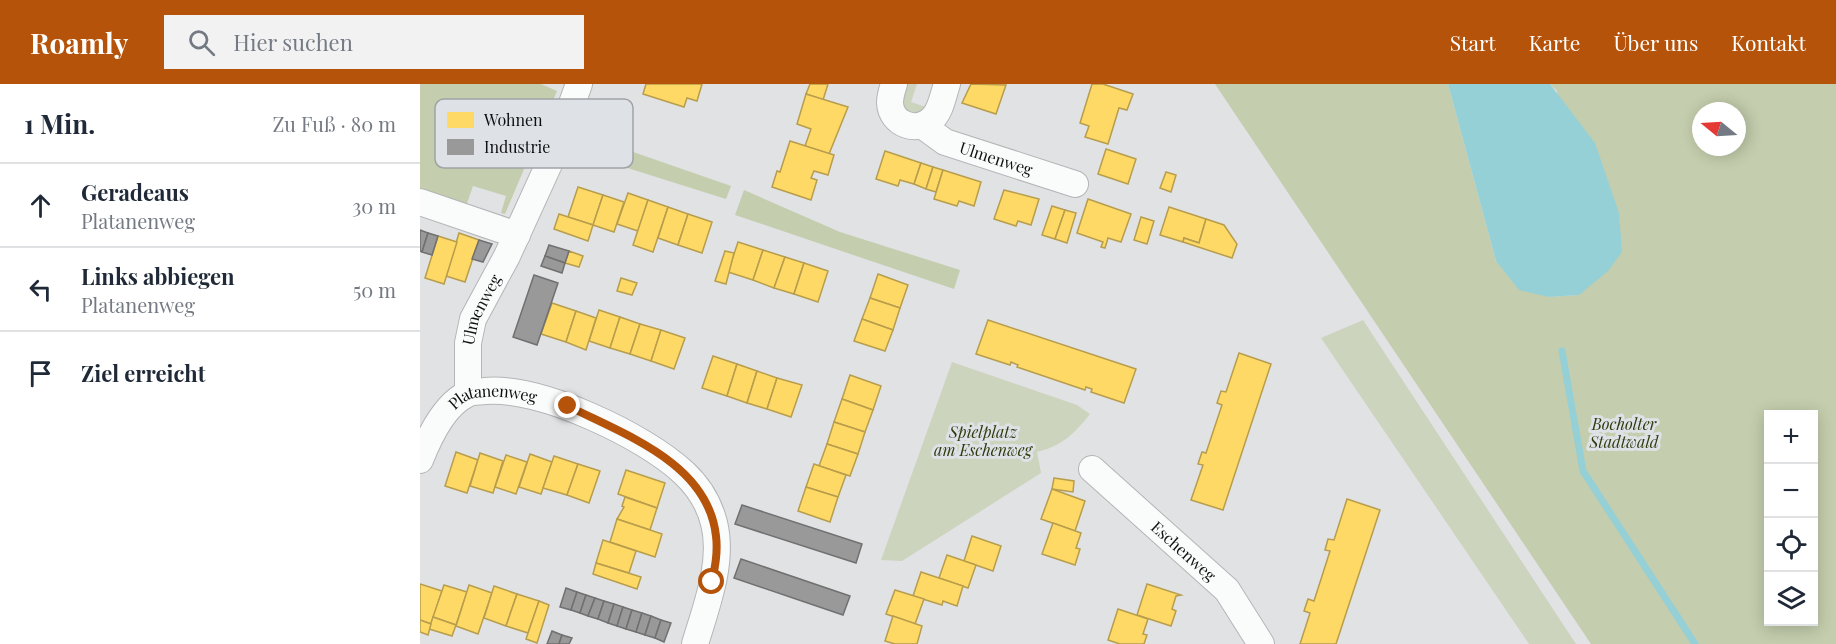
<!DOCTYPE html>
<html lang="de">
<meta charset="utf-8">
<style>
body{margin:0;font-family:"Playfair Display",serif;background:#f2f2f3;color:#1f2937}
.controls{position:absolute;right:18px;bottom:18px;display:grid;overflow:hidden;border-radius:0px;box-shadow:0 3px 15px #0003}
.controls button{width:54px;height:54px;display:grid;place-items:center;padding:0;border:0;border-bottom:2px solid #e0e1e3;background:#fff;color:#1f2937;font:30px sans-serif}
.compass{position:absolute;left:1272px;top:18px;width:54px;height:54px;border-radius:50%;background:#fff;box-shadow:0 3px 15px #0003;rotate:288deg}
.stop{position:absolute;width:18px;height:18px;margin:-14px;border:4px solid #b45309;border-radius:50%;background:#fff}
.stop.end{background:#b45309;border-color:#fff;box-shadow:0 2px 6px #0008}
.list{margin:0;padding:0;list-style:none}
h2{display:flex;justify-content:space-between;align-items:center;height:78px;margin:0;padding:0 24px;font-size:26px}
h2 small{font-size:20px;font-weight:400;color:#747a83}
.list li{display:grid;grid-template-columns:39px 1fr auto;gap:18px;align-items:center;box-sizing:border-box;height:84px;padding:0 24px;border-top:2px solid #e0e1e3}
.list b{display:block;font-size:22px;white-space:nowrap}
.list p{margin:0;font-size:20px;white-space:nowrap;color:#747a83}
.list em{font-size:20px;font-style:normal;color:#747a83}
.icon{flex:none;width:33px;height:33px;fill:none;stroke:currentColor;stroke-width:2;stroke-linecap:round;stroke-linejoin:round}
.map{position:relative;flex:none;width:1416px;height:560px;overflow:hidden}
header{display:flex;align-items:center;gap:36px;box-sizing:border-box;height:84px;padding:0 30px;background:#b45309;color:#fff}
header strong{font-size:28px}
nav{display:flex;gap:33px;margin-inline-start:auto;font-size:21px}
.search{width:420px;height:54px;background:#f2f2f3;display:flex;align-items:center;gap:15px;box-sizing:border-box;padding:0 21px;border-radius:0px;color:#747a83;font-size:22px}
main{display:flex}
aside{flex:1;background:#fff}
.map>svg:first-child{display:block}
</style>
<header>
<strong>Roamly</strong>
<div class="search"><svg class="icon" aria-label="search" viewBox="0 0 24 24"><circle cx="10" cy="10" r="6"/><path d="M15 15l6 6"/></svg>Hier suchen</div>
<nav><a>Start</a><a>Karte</a><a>Über uns</a><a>Kontakt</a></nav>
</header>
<main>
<aside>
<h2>1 Min.<small>Zu Fuß · 80 m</small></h2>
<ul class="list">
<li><svg class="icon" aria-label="ahead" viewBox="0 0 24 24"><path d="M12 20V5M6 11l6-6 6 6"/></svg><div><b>Geradeaus</b><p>Platanenweg</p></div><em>30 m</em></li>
<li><svg class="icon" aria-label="left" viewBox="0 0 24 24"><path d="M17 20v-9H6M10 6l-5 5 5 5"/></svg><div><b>Links abbiegen</b><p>Platanenweg</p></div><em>50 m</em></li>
<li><svg class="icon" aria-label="arrive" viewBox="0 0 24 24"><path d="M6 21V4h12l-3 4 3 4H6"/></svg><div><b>Ziel erreicht</b></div></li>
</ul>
</aside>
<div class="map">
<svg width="1416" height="560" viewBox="0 0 1416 560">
<rect width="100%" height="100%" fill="#e0e2e4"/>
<g fill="#cdd4be">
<path d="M484 0H497L491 18 509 24 494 35 480 24Z"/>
<path d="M943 236 1156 560H1109L901 254Z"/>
<path d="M532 278 657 321 670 330C654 350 642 362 617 368L621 389 482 477 461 476Z"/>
</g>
<g fill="#c4cdad" fill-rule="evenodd">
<path d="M0 0H121L137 7 85 130 81 129 86 112 53 102 45 125 0 110Z"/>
<path d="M795 0H1028L1076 177 1129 213 1159 211 1137 7 1130 0H1416V560H1171ZM1281 27H1317V63H1281ZM1348 330H1394V538H1348Z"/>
<path d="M147 45 311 102 306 115 141 63Z"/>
<path d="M324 106 420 148 540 186 534 205 315 131Z"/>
</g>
<path fill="#95d0d7" d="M1028 0H1130L1175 59 1199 129 1202 168 1188 187 1159 211 1129 213 1099 206 1076 177Z"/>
<g fill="#ffd966" stroke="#b79d4c" stroke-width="1.5">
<path d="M226 0H282L277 17 267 14 264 23 223 10Z"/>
<path d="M390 0H408L403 16 386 10Z"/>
<path d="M551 0 586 1 576 30 542 19Z"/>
<path d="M672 0H683L713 10 707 26 699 24 688 60 665 53 669 42 660 39Z"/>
<path d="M386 10 428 23 409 70 385 62 391 45 377 40Z"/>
<path d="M370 57 414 71 408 91 394 87 391 94 397 96 391 116 352 103 357 87 360 88Z"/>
<path d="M686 65 716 75 708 100 678 90Z"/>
<path d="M465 67 501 79 494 100 480 96 478 102 456 95Z"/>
<path d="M501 79 513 83 506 105 494 100Z"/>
<path d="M513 83 523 86 516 108 506 105Z"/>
<path d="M523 86 561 98 554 122 539 117 537 122 514 115Z"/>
<path d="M746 88 756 91 751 108 740 104Z"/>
<path d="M158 103 183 111 173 141 148 133Z"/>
<path d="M584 106 619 115 611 141 598 137 596 142 574 135Z"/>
<path d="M208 109 228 116 218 147 197 140Z"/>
<path d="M183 111 204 118 194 148 173 141Z"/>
<path d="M668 115 711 130 701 158 688 154 685 164 681 163 683 158 657 149Z"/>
<path d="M228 116 248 123 233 168 213 161Z"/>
<path d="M632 122 645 126 635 155 622 151Z"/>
<path d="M248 123 268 130 258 161 238 154Z"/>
<path d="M749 123 786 135 779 159 764 154 763 158 740 151Z"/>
<path d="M645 126 656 129 647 159 635 155Z"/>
<path d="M139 130 173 141 168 157 134 145Z"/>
<path d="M268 130 292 138 282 169 258 161Z"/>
<path d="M721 133 734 137 727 160 714 156Z"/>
<path d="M786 135 804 141 817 160 812 174 763 158 764 154 779 159Z"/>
<path d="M39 149 59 156 45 198 26 192Z"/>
<path d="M18 152 37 158 24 200 5 194Z"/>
<path d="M318 158 343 166 333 196 308 188Z"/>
<path d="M343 166 365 173 354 204 333 196Z"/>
<path d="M149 167 163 172 159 183 145 179Z"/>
<path d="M305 167 314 169 306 200 295 197Z"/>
<path d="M365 173 384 179 374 210 354 204Z"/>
<path d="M384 179 408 187 398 218 374 210Z"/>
<path d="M458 190 488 201 480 224 450 214Z"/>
<path d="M201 194 217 199 212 211 197 207Z"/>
<path d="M450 214 480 224 473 246 442 235Z"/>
<path d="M132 219 156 227 146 258 121 250Z"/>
<path d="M179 226 200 233 190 264 169 257Z"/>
<path d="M156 227 176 234 166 266 146 258Z"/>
<path d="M200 233 220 240 210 270 190 264Z"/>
<path d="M442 235 473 246 465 267 434 257Z"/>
<path d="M568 236 716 285 704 319 671 308 672 305 666 303 665 306 597 283 598 281 591 278 590 281 556 270Z"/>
<path d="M220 240 241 246 231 277 210 270Z"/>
<path d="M241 246 265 254 254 285 231 277Z"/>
<path d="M819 269 851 280 803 426 771 416 783 381 778 380 782 368 786 369 802 321 797 319 801 307 806 308Z"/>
<path d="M293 272 317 280 307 312 282 304Z"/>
<path d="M317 280 337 287 327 319 307 312Z"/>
<path d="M337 287 357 294 347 325 327 319Z"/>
<path d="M430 291 461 302 453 326 422 315Z"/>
<path d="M357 294 382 301 371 333 347 325Z"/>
<path d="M422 315 453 326 445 348 414 338Z"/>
<path d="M414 338 445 348 438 370 407 360Z"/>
<path d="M407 360 438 370 430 392 399 382Z"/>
<path d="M36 368 58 376 47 409 25 402Z"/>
<path d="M60 369 83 377 73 409 50 402Z"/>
<path d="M110 370 132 378 121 410 99 403Z"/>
<path d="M86 371 107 378 96 410 75 403Z"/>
<path d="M134 372 158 380 147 411 123 404Z"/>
<path d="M158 380 180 387 169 419 147 411Z"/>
<path d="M394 380 426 391 418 413 386 403Z"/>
<path d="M206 386 245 399 237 424 198 410Z"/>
<path d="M634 394 654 397 653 408 632 405Z"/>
<path d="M386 403 418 413 410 438 378 427Z"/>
<path d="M632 405 665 417 655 447 621 435Z"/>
<path d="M205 413 237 424 230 446 197 435 204 423 202 422Z"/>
<path d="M927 415 960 426 916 560H880L890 529 884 527 888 515 894 517 910 467 905 466 908 455 914 456Z"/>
<path d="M197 435 242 450 235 473 190 458Z"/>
<path d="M633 439 661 449 656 464 660 465 655 481 622 470Z"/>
<path d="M552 452 581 462 573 487 544 477Z"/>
<path d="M183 456 216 467 209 489 176 479Z"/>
<path d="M527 471 556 481 548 504 519 494Z"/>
<path d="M176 479 221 493 217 505 173 490Z"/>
<path d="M501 488 543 502 537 522 523 517 522 521 493 512Z"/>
<path d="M0 500 22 507 11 540 0 536Z"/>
<path d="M727 500 761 511 756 512 752 525 756 527 751 542 717 531Z"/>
<path d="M24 501 47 508 36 541 13 533Z"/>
<path d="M49 501 72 509 58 550 36 542Z"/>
<path d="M74 502 97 510 86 542 64 534Z"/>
<path d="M475 506 504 515 495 540 466 530Z"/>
<path d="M97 510 119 517 108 549 86 542Z"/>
<path d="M119 517 129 521 117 559 106 555Z"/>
<path d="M698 525 728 535 723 550 727 551 724 560H700L688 556Z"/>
<path d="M473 532 502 542 497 560H475L465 557Z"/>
<path d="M13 533 36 541 32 552 9 545Z"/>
<path d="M0 536 11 540 8 551 0 548Z"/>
</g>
<g fill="#999" stroke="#707070" stroke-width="1.5">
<path d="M0 146 8 149 2 168 0 167Z"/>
<path d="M8 149 18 152 12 171 2 168Z"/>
<path d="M59 156 72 160 63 178 52 175Z"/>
<path d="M129 161 149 167 145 179 125 172Z"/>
<path d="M125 172 145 179 142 189 121 182Z"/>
<path d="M114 191 138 199 117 261 93 253Z"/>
<path d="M322 421 442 460 436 479 315 440Z"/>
<path d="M321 475 430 512 423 531 314 494Z"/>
<path d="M146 504 157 508 151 526 140 523Z"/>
<path d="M157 508 166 511 160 529 151 526Z"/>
<path d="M166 511 175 514 168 532 160 529Z"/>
<path d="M175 514 184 517 178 535 168 532Z"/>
<path d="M184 517 194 520 188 539 178 535Z"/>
<path d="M194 520 203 523 197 542 188 539Z"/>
<path d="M203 523 212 526 206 545 197 542Z"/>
<path d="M212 526 222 529 216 548 206 545Z"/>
<path d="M222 529 231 532 225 551 216 548Z"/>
<path d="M231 532 241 536 235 554 225 551Z"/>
<path d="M241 536 251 539 244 558 235 554Z"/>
<path d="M132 547 142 551 139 560H127Z"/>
<path d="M142 551 152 554 149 560H139Z"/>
</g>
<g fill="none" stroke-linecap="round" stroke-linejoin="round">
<path stroke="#95d0d7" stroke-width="7" d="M1142 267 1163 387 1275 560"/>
<g stroke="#b4b5b7" stroke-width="28">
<g id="minor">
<path d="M474 0C472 6 470 12 470 19 471 40 497 50 512 35 521 27 523 11 527 0"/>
<path id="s1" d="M503 42 525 58 655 100"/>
<path d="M0 118 97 151"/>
<path id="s2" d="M48 309V259L53 235 87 172 134 69 159 0"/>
<path id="s3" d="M0 376C9 353 24 321 47 310 52 307 60 308 65 307 120 302 225 352 264 389 279 403 289 419 294 439 304 478 286 523 275 560"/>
<path id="s4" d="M672 385 807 506 841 560"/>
</g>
</g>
<use href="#minor" stroke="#fafbfb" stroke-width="26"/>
</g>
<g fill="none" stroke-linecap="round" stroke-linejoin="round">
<path stroke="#b45309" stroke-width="8" d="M148 322C205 351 288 379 296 452 298 468 295 483 292 498"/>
</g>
<g text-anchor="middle" stroke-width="6" stroke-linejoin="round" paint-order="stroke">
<g font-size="16" fill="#0f1011" stroke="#dee2e6">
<text dy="6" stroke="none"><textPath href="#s1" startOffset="81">Ulmenweg</textPath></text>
<text dy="6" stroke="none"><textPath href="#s2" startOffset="86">Ulmenweg</textPath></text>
<text dy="6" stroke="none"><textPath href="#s3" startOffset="108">Platanenweg</textPath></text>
<text dy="6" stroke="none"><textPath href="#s4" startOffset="123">Eschenweg</textPath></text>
</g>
<g font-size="16" font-style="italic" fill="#313a0d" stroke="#dee2e6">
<text x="1204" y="346">Bocholter<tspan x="1204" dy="18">Stadtwald</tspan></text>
<text x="563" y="354">Spielplatz<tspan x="563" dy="18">am Eschenweg</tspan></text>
</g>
</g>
<rect x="15" y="15" width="198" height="69" rx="9" fill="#dee2e6" stroke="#a0a3a6" stroke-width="1.5"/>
<rect x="27" y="28" width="27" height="16" fill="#ffd966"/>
<rect x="27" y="55" width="27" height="16" fill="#999"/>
<g font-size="16" fill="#0f1011">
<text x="64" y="42">Wohnen</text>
<text x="64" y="69">Industrie</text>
</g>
</svg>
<div class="controls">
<button>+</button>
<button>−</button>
<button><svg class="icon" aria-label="locate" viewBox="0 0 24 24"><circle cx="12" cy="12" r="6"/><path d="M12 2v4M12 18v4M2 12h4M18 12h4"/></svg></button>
<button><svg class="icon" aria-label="layers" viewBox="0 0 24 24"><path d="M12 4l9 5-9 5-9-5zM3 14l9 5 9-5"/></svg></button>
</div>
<svg class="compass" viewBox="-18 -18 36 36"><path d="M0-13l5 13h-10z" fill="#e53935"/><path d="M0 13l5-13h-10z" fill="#747a83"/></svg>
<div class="stop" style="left:292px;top:498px"></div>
<div class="stop end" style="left:148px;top:322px"></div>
</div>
</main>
